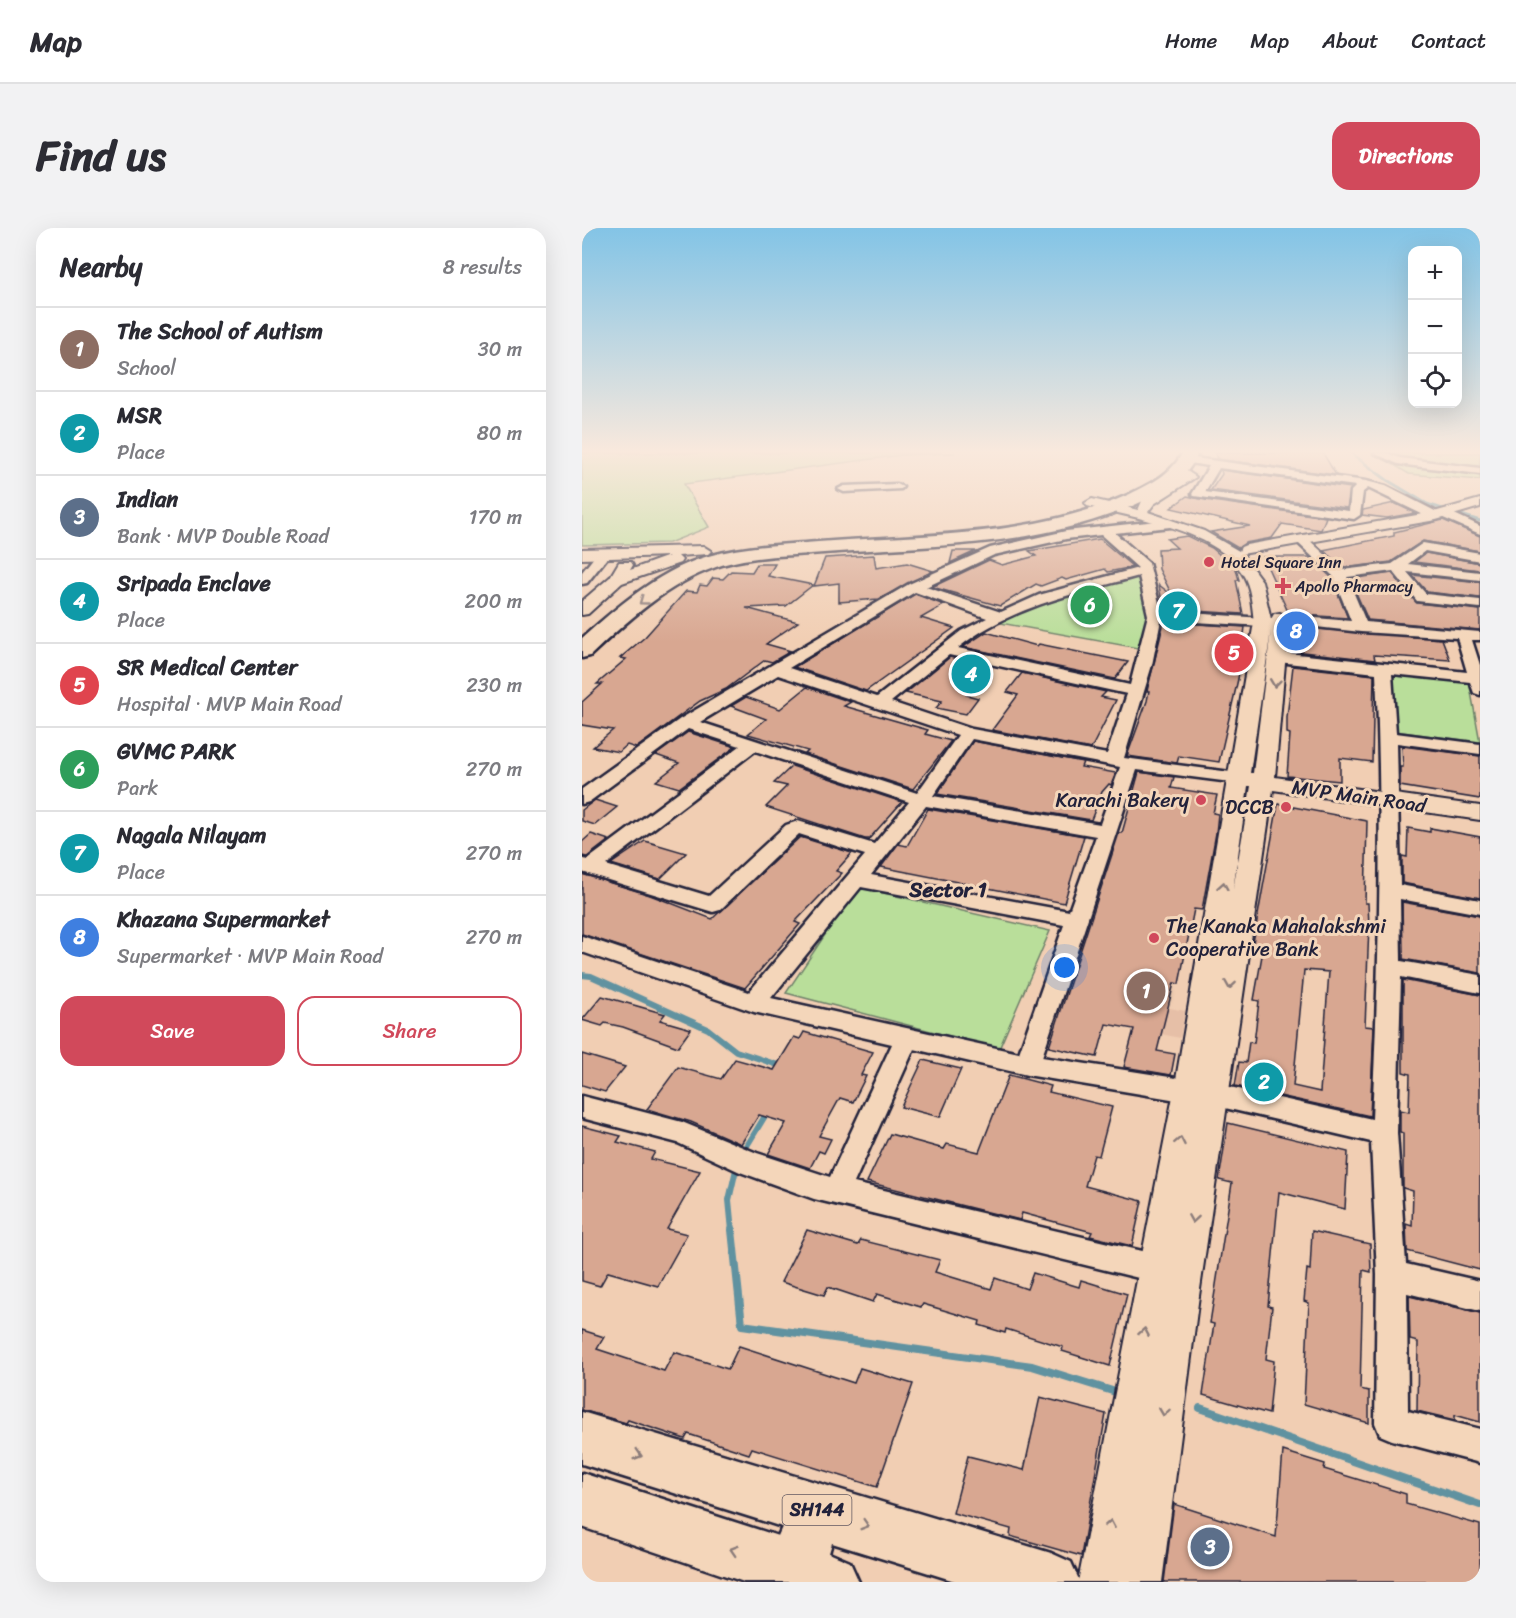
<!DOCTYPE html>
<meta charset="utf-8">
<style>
body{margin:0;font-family:Sriracha,sans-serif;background:#f2f2f3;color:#2b2b33}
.controls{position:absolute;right:18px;top:18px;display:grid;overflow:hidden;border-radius:12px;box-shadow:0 6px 24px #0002}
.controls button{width:54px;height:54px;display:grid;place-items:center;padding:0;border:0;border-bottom:2px solid #e1e1e2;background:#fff;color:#2b2b33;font:30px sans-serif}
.you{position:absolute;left:483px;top:740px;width:21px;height:21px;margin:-15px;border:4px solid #fff;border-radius:50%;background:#1a73e8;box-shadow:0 0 0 9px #1a73e833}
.badge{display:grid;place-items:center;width:39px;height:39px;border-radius:50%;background:#d1495b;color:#fff;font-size:20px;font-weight:700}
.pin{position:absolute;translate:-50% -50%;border:3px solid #fff;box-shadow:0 2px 6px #0006}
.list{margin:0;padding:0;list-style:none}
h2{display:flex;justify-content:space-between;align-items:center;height:78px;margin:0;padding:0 24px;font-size:26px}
h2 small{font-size:20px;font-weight:400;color:#7c7c81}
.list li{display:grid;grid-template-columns:39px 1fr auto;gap:18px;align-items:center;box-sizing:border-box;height:84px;padding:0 24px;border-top:2px solid #e1e1e2}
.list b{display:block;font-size:22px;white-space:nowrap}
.list p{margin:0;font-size:20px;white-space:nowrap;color:#7c7c81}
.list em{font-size:20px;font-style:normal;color:#7c7c81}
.actions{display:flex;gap:12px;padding:18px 24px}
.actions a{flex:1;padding:14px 0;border:2px solid #d1495b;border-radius:18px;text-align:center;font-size:21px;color:#d1495b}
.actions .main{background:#d1495b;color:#fff}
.icon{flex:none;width:33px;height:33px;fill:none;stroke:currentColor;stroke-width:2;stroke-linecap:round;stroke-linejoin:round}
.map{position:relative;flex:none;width:898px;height:1354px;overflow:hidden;border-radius:18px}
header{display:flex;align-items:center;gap:36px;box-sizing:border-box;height:84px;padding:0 30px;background:#fff;border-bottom:2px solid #e1e1e2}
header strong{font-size:28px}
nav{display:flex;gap:33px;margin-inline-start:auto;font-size:21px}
.intro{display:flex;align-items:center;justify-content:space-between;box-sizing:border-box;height:144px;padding:0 36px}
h1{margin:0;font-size:42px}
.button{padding:15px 27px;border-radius:18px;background:#d1495b;color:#fff;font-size:21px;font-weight:700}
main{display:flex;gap:36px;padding:0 36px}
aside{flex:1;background:#fff;border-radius:18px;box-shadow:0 6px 24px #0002}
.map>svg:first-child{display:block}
</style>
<header>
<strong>Map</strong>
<nav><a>Home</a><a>Map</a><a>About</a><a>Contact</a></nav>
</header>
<div class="intro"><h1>Find us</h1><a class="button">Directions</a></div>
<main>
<aside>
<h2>Nearby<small>8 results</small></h2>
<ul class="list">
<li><span class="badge" style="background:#8d6e63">1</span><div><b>The School of Autism</b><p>School</p></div><em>30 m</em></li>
<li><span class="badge" style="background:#0f9aa8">2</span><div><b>MSR</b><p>Place</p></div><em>80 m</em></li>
<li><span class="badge" style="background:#5c6f8a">3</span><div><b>Indian</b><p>Bank · MVP Double Road</p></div><em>170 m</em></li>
<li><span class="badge" style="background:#0f9aa8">4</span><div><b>Sripada Enclave</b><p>Place</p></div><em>200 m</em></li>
<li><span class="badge" style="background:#e0444e">5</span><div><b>SR Medical Center</b><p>Hospital · MVP Main Road</p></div><em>230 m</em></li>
<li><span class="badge" style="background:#2e9e5b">6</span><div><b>GVMC PARK</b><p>Park</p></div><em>270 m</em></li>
<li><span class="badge" style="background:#0f9aa8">7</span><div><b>Nagala Nilayam</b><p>Place</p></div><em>270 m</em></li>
<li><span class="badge" style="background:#3f7fe0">8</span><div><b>Khazana Supermarket</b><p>Supermarket · MVP Main Road</p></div><em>270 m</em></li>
</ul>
<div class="actions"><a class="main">Save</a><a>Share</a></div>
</aside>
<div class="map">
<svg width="898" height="1354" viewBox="0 0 898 1354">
<rect width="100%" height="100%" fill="#f1ceb3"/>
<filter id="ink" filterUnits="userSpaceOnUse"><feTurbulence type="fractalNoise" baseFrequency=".0167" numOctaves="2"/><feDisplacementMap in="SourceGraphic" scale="12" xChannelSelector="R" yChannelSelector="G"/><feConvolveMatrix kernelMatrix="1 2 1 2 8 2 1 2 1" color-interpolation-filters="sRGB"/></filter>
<g filter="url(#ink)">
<path fill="#e6bfa7" d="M529 768 603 783 598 810 522 794Z"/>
<g fill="#b9de9a" stroke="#6e806a" stroke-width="1.5">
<path d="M0 225H373L320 227 102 256 127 299 87 315 0 317Z"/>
<path d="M792 225H898V252L827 246Z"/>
<path d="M562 344 568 383 561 421 413 394 462 371Z"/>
<path d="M807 444 887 453 898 514 812 503Z"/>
<path d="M275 659 468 703 417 821 204 765Z"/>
</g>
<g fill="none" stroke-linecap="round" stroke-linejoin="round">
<path stroke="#6192a0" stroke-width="3" d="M769 225 805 252 845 276 898 293"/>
<g stroke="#6192a0" stroke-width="6">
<path d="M0 747 9 748 126 801 154 823 202 839"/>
<path d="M160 926 186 883"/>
<path d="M150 1003 147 972 155 937"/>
</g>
<g stroke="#6192a0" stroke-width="8">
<path d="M150 1002 160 1097 450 1138 540 1166"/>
<path d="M618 1180 898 1277"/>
</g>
</g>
<g fill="#d8a791" stroke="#22223b" stroke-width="1.5" fill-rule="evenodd">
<path d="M633 225H741L754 247 635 231Z"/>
<path d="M639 242 769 260 765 280 629 262 640 246Z"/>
<path d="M605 268 623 272 744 289 739 302 700 296 690 310 663 315 656 320 629 304 668 298 589 280Z"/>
<path d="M812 275 833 285 805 290 780 287 781 282Z"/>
<path d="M861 292 898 308V323L841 313 809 334 761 340 741 322 812 308V304Z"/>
<path d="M605 308 630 320 654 341 657 352H654L661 386 581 381 577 357 590 367 577 341 576 321 595 320 585 311Z"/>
<path d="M518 311 551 339 526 344 523 341 484 352 480 350 459 358 454 356 418 378 350 359 407 332 420 337 454 328 447 323Z"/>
<path d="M371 323H394L368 335Z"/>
<path d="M844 325 898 335V342L832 334Z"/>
<path d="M292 327 294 340 325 335 351 343 297 371 257 374V355L232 358 243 330Z"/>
<path d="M681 329H727L749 349 766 390 707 386Z"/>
<path d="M175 336H193L186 348 231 357 204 378 164 380 216 394 184 416 209 423 190 434 183 432 144 461 118 473 54 520 45 517 37 524 11 519 31 502 0 497V474L20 456H15L44 431 38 430 63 409 104 363 115 364 118 357 125 358 131 350 141 351 149 343 170 344Z"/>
<path d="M810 345 835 375 898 382V402L786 392 768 351Z"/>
<path d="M830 347 898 354V370L845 364Z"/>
<path d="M333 366 362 377 339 390 372 400 284 463 212 439Z"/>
<path d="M582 394 663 399 656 451 637 534 597 528 595 535 545 528 565 473 567 463H565Z"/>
<path d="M712 399 860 411 868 432 792 427 793 432 711 423 710 418 715 419Z"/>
<path d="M404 404 455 418 457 416 546 434 533 451 381 419Z"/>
<path d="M368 429 408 438 385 467 396 470 384 486 354 480 360 473 324 465Z"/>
<path d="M711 438 792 447 790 534 758 530V553L705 548 708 506 705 505V489Z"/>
<path d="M440 445 524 464 519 469 534 472 509 521 410 502 436 467 425 464Z"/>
<path d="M225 459 269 474 262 478 346 502 343 506 369 513 331 561 223 526 226 523 166 506 184 491 149 478 164 469 198 481Z"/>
<path d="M106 504 153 519 97 560 74 553 97 535 74 527Z"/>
<path d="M391 513 501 534 499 539 534 545 529 557 527 556 520 564 509 592 355 566Z"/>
<path d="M820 518 898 528V571L818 558V539H821Z"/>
<path d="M210 538 320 574 287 611H283L184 579 205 558 192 555Z"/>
<path d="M557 544 592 549 589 560 635 567 631 585 636 586 634 605 620 682 612 681 597 756 592 755 575 823 593 826 589 847 542 839 552 801 524 796 515 829 467 819 537 605H540Z"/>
<path d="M13 572 35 579 13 597 0 593V582Z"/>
<path d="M696 576 785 593 783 675H786L787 698 783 798 792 799 788 888 653 858 657 834 664 835 667 814 672 815 677 773 672 772 681 722 670 720ZM722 742 747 744 738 864 711 858Z"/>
<path d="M346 581 502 608 482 675 299 639 316 616 325 618Z"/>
<path d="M826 600 848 604V600L898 609V670L820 655V628L825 629Z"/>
<path d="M9 606 27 612 5 629 0 628V614Z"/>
<path d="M218 609 270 625 254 643 260 645 213 694 218 696 163 760 0 706V646L68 667 130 691Z"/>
<path d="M63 613 104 625 78 651 29 636Z"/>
<path d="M820 674 898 688V745L821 731Z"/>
<path d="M821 752 898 767V1042L825 1023 824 996 830 998 831 963 821 960V905L818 904V882L827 884 828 846 821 844Z"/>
<path d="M20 768 83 786 78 792 109 801 96 819 41 799 23 795 20 798 0 792Z"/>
<path d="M222 804 291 824 279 847 284 848 271 874 258 870 237 908 249 911 242 925 237 923 228 940 186 926 204 895 177 887 159 916 109 894 65 881 96 839 139 851 153 831 192 842 212 809 218 811Z"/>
<path d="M0 826 43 839 23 864 0 857Z"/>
<path d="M341 832 379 841 358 889 319 879Z"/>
<path d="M427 847 469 858 467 864 530 879 517 928 512 927 503 958 560 973 550 1018 508 1008 510 1004 440 985 438 992 285 954 308 906 362 921 365 916 397 924Z"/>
<path d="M646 895 766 924 763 981 697 964 686 1078 690 1079 684 1131 692 1133 687 1186 621 1167 632 1096 628 1095 650 955 637 952Z"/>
<path d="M0 898 39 908 35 914 73 924 69 931 118 943 85 1001 105 1006 76 1058 26 1044 18 1058 0 1053Z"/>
<path d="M225 1002 276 1017 279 1012 358 1032 353 1044 409 1061 413 1050 445 1061 451 1045 497 1059 499 1052 545 1066 528 1138 480 1123 481 1119 424 1101 423 1105 397 1097 398 1093 341 1076 339 1079 295 1066 291 1074 246 1059 242 1067 199 1054Z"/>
<path d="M730 1003 788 1016 789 1044 781 1042 778 1161 787 1163V1195L722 1176 727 1075 722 1073 725 1041 728 1042Z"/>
<path d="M827 1068 898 1085V1194L873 1187V1192L835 1183 836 1114 828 1112Z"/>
<path d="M0 1102 22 1109 15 1121 82 1143 92 1124 146 1141 157 1118 272 1155 278 1140 331 1156 295 1259 170 1220 167 1226 106 1206 103 1211 46 1192 44 1195 0 1182Z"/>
<path d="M458 1169 524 1186 499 1328 428 1308 429 1301 371 1285 386 1228 442 1242Z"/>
<path d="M701 1223 743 1236 742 1241 824 1266V1276L898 1297V1354H582L592 1276 694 1309Z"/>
</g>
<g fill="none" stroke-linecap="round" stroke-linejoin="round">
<g stroke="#22223b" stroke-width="5">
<g id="minor">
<path d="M792 225H805L818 230 898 240V246L816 236Z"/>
<path d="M605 229 784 253 804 258 857 285 866 283 898 298V306L859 289 850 291 786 260 781 264 778 287 772 291 612 268 610 266 627 238 601 234 600 232ZM637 240 774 258 769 263 767 283 623 264Z"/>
<path d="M315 256 321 259 319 261 262 264 256 261 262 258Z"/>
<path d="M584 292 588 293V299L533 305 567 335 579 383 681 390 688 394 681 398 579 392 570 437 542 530 656 545 665 550 656 555 555 542 460 829 607 852 616 855 619 862 621 858 630 855 790 891C797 742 801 594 794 445L696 434 688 429 696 424 885 444 875 410 779 404 698 395 691 391 698 387 769 393 751 348 717 316V310H725L760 342 810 336 841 315 898 325V333L843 323 826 336 898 344V352L825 344 844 366 898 372V380L835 373 811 343 765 349 784 394 898 404V412H890L898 437V467L892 465 888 454 810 446 814 505 898 516V526L815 515 818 657 898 672V686L818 671 819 733 898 747V765L819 749 815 905 824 1036 898 1053V1083L825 1065 826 1183 898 1201V1235L810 1212 798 1207 793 1195 795 1047 789 914 630 877 621 874 618 867 616 871 607 874 445 847 332 821 272 955 573 1026 583 1030 588 1040 583 1050 573 1054 232 971 158 944 96 915 0 890V868L100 894 175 925 248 949 310 816 172 784 0 724V708L167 764 283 627 217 606 138 682 131 684 0 644V630L5 632 158 518 106 501 7 574 0 576V561L98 491 327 356 408 320 484 303ZM519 307 556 340 457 367 419 384 344 359 412 327 484 311ZM557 348 566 387 548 457 376 420C426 379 496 365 557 348ZM333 364 405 390 379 403 295 469 207 440ZM367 427 545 466 525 526 390 501 309 474ZM196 447 376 507 335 565 118 494ZM390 511 538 539 518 596 351 568ZM173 523 327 574 292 616 216 593 204 597 127 668 24 637ZM344 578 514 608 487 683 289 647ZM279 659 482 697 437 825 189 770Z"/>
<path d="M22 322 28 326 5 355 0 356V344L17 323Z"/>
</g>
</g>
<g stroke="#22223b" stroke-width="4">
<g id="tertiary">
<path d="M597 238 614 249 572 276 566 284 622 303 657 323 659 319 664 317 852 284 898 271V279L854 292 660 326 680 353 689 391 692 386 698 385 707 390 693 549 898 578V592L691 562 616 1075 580 1354H496L592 863 672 394C670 378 669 358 660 345 633 302 551 289 505 278L503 275 510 271 556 282 561 271 598 249 590 242ZM689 402 671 545H668ZM666 558H669L651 662Z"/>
<path d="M121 318 129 323 126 326 96 328 100 332 98 335 40 355 6 386 0 387V373L28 349 37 334H49L51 337 48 342 87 328 0 331V321Z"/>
</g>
</g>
<g stroke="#22223b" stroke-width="5">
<g id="primary">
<path d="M600 225H616C606 250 583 263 559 274 460 320 349 317 242 325 206 328 168 327 134 339 85 356 45 393 8 428L0 430V410C35 379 74 345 120 330 157 318 197 317 236 314 341 306 450 310 548 266 568 256 590 246 600 225Z"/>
<path d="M0 1184 469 1325 489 1334 498 1354H376L250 1315 247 1325 268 1334 277 1354H162L0 1299V1245L196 1308 200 1299 0 1236Z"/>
</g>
</g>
<use href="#minor" fill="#f4d6ba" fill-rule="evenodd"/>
<use href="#tertiary" fill="#f4d6ba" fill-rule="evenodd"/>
<use href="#primary" fill="#f4d6ba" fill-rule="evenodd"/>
</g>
<defs><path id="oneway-chevron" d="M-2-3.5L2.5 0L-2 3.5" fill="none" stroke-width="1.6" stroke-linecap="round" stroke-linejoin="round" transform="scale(1.5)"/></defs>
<g stroke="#8b7c7a">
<use href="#oneway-chevron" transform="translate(61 373) rotate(144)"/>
<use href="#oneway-chevron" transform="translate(693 455) rotate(97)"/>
<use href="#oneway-chevron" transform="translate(641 658) rotate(-80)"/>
<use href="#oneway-chevron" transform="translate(648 757) rotate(99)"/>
<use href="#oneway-chevron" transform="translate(598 913) rotate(-79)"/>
<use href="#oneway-chevron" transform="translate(611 991) rotate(99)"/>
<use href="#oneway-chevron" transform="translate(562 1104) rotate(-80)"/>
<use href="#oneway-chevron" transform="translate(582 1184) rotate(98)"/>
<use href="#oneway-chevron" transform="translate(56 1227) rotate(17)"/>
<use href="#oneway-chevron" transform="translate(528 1296) rotate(-80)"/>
<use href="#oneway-chevron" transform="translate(283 1297) rotate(17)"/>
<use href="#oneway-chevron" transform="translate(152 1322) rotate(-162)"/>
</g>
</g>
<linearGradient id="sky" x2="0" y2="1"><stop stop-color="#83c4e6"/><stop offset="0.54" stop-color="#f9e9dd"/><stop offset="1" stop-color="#f9e9dd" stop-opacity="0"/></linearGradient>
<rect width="898" height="414" fill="url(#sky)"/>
<g fill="#d1495b" stroke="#f4d6ba" stroke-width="2">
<circle cx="627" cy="334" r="6"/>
<path d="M698 349h6v6h6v6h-6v6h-6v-6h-6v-6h6z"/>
<circle cx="619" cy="572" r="6"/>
<circle cx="704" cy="579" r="6"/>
<circle cx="572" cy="710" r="6"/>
</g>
<g text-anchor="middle" stroke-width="6" stroke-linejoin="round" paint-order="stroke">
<g font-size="16" fill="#22223b" stroke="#f4d6ba" text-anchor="start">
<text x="639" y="340">Hotel Square Inn</text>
<text x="713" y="364">Apollo Pharmacy</text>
</g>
<rect fill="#f4d6ba" stroke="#615861" stroke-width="1.5" x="200.5" y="1267" width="69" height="30" rx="4.5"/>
<g font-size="18" font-weight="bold" fill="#22223b">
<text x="235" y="1288">SH144</text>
</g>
<g font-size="20" fill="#22223b" stroke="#f4d6ba">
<text transform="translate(777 568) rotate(8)" y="7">MVP Main Road</text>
</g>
<g font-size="20" fill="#22223b" stroke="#f4d6ba" text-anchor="end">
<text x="607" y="579">Karachi Bakery</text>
<text x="692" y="586">DCCB</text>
<text x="584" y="705" text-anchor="start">The Kanaka Mahalakshmi<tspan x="584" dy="23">Cooperative Bank</tspan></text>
</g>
<g font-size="21" font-weight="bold" fill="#22223b" stroke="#f4d6ba">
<text x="366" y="669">Sector 1</text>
</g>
</g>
</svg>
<div class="controls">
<button>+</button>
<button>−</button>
<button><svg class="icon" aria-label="locate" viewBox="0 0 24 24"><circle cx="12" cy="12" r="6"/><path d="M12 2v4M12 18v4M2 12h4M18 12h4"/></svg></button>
</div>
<div class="you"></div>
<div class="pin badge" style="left:564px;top:763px;background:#8d6e63">1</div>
<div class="pin badge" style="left:682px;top:854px;background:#0f9aa8">2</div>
<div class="pin badge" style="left:628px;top:1319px;background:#5c6f8a">3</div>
<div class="pin badge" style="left:389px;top:446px;background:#0f9aa8">4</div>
<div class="pin badge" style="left:652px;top:425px;background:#e0444e">5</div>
<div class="pin badge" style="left:508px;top:377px;background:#2e9e5b">6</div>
<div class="pin badge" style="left:596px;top:383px;background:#0f9aa8">7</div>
<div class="pin badge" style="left:714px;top:403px;background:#3f7fe0">8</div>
</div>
</main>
